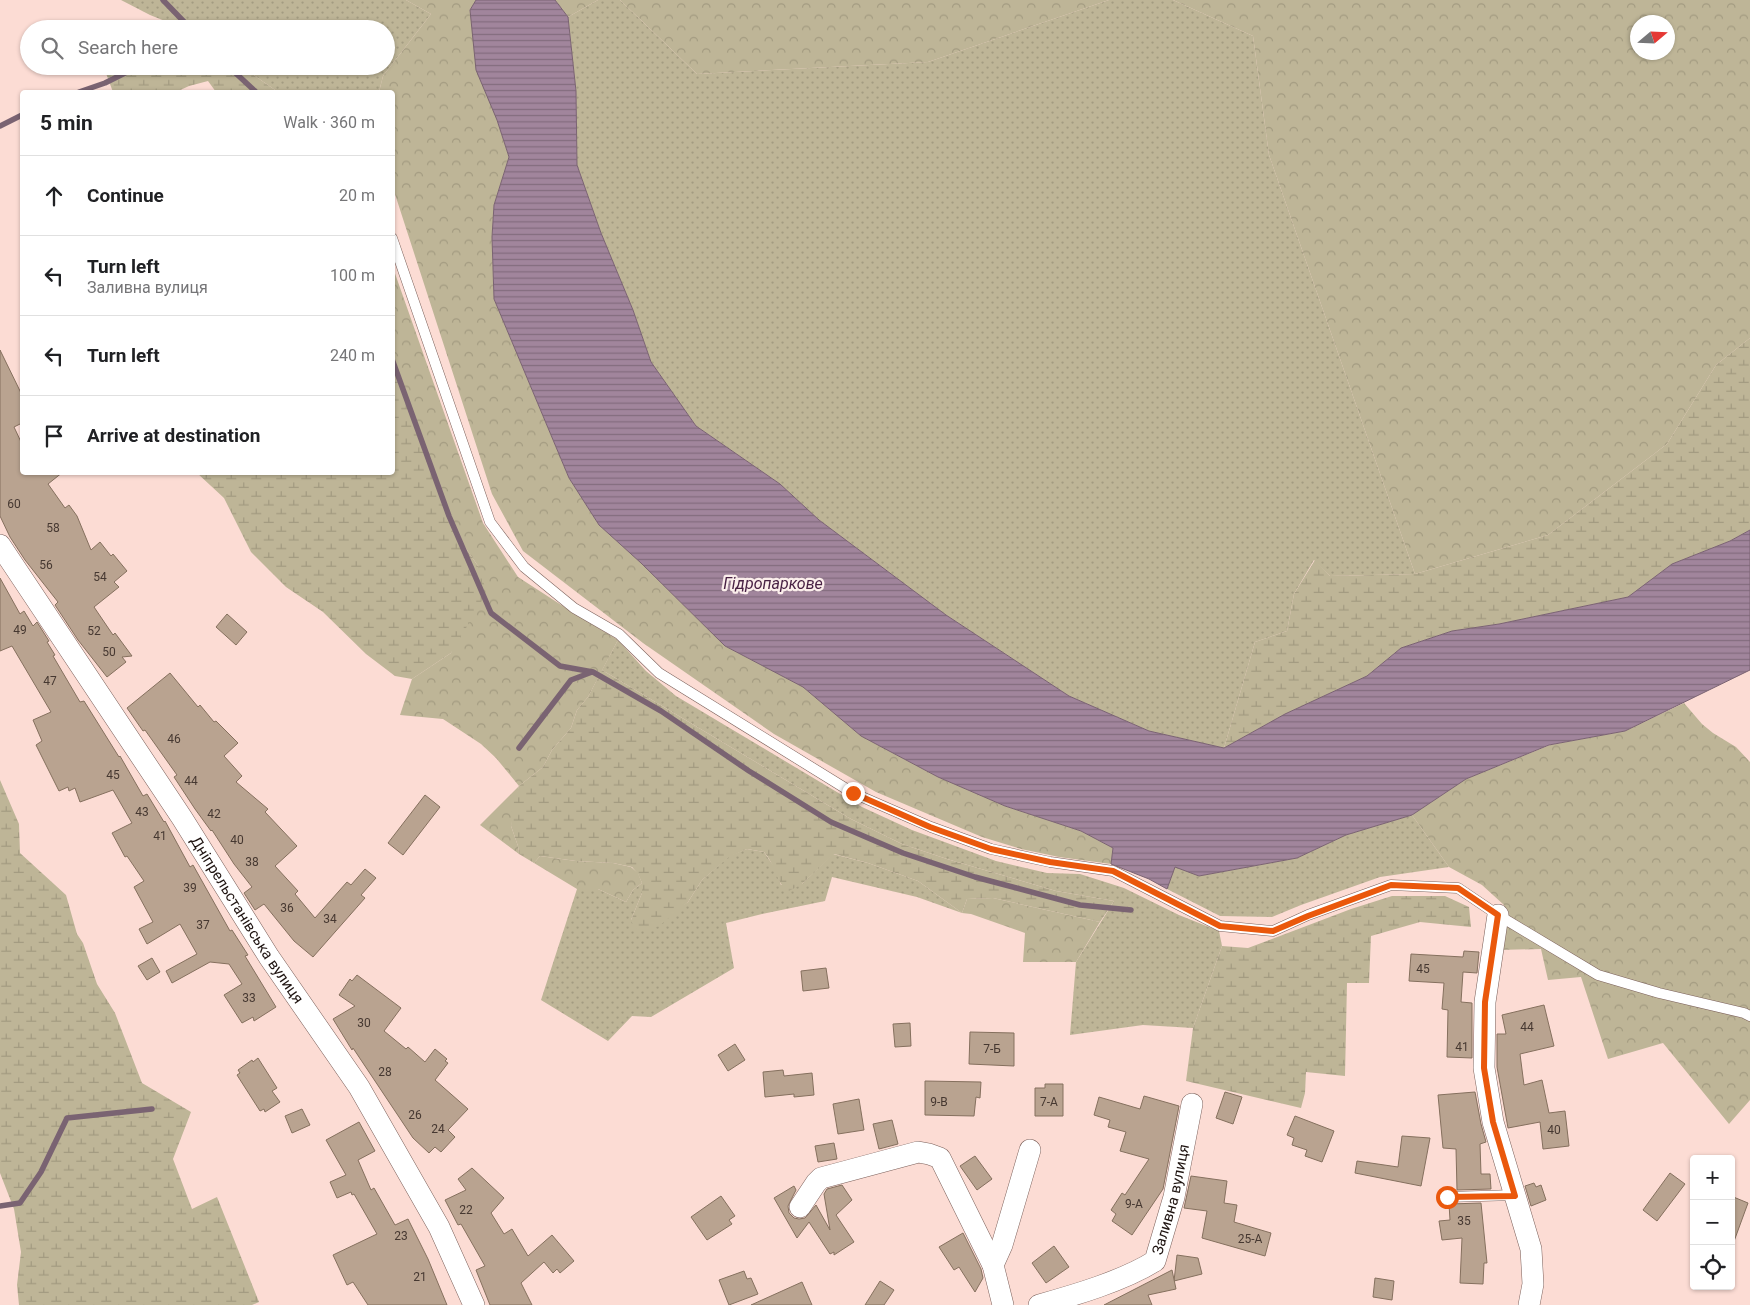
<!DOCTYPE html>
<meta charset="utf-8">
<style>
body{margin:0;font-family:Roboto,sans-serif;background:#f2f2f2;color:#202124}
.controls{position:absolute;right:15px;bottom:15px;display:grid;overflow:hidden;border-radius:5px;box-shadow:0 1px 4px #0004}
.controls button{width:45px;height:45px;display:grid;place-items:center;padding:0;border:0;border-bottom:1px solid #e0e0e0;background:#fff;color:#202124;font:25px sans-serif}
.compass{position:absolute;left:1630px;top:15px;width:45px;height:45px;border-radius:50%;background:#fff;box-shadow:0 1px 4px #0004;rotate:71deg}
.stop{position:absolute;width:15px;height:15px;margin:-11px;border:4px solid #ea580c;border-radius:50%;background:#fff}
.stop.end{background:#ea580c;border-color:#fff;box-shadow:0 1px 5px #0008}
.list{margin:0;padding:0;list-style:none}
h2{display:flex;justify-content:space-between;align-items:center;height:65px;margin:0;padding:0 20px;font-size:21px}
h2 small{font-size:16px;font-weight:400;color:#757577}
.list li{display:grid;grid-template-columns:32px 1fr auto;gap:15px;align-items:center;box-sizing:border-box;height:80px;padding:0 20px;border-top:1px solid #e0e0e0}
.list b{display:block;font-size:19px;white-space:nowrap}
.list p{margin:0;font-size:16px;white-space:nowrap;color:#757577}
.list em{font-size:16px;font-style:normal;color:#757577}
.icon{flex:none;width:28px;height:28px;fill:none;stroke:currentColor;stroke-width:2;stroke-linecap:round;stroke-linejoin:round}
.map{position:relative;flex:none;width:1750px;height:1305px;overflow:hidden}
.search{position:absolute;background:#fff;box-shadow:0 1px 4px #0004;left:20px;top:20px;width:375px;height:55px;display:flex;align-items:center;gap:12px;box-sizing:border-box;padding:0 18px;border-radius:28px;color:#757577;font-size:19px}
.panel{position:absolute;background:#fff;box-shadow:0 1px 4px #0004;left:20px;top:90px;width:375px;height:385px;border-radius:5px}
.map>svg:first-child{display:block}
</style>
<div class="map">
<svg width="1750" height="1305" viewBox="0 0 1750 1305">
<defs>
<pattern id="grass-dots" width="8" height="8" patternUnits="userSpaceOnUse" patternTransform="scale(1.25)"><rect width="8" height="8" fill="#beb597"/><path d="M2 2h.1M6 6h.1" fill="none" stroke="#a39b81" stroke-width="1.8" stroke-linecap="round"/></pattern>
<pattern id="forest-crowns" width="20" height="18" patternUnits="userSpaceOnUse" patternTransform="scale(1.25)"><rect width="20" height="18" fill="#beb597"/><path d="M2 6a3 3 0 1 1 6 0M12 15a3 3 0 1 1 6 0" fill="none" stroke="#a39b81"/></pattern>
<pattern id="wetland-marsh" width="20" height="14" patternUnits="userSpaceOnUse" patternTransform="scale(1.25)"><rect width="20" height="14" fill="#beb597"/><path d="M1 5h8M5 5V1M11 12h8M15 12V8" fill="none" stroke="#a39b81"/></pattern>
<pattern id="water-rules" width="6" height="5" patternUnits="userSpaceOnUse" patternTransform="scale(1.25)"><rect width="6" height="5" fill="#a1859c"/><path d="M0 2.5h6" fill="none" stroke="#836c7e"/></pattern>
</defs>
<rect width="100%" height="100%" fill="#fcdcd4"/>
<g fill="url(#grass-dots)">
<path d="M121 0H406L431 14 383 76 379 92H278L241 66H386V29H185L150 15Z"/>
<path d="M598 0H620L697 74 928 62 1109 0H1173L1253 36 1269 155 1415 574 1330 576 1314 560 1294 594 1287 631 1255 642 1224 748 1149 731 1069 696 946 615 819 520 780 484 696 426 651 362 633 310 601 233 577 165 576 91 568 17Z"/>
<path d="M618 640 646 671 676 696 862 807 912 830 996 861 1047 873 1080 874 1124 888 1179 915 1219 931 1222 946 1193 1028 1143 1025 1070 1035 1076 962 1114 901 1056 891 947 859 902 844 851 819 602 670Z"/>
<path d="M1412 815 1449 867 1380 877 1301 905 1272 917 1220 916 1167 889 1175 866 1199 876 1297 858 1346 835Z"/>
<path d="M747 849 764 852 775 868 781 885 802 884 833 854 868 863 918 881 962 913 917 897 832 877 825 901 762 914 726 923 734 968 651 1017 632 1016 608 1041 541 1000 577 889H598L626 902 633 890 642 883V893L631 920 680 907 688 902 702 880 729 856Z"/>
</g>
<g fill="url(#forest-crowns)" fill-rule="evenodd">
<path d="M406 0H476L470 10 497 120 509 157 494 205 492 237 494 299 569 478 599 525 641 563 725 646 803 687 861 736 938 777 1005 806 1081 831 1113 848 1111 864 1059 857 1021 849 982 837 876 792 774 734 643 643 523 551 492 494 393 188 392 92H379L383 76 431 14Z"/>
<path d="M555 0H598L568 17Z"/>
<path d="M620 0H1109L928 62 697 74Z"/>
<path d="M1173 0H1750V338L1716 365 1667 444 1548 535 1415 574 1269 155 1253 36ZM1638 22H1668V52H1638Z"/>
<path d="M392 265 483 523 518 577 569 610 618 640 588 697 577 710 571 728 552 750 543 767 519 786 511 826 518 846 519 854 480 825 519 786 496 758 481 744 443 719 400 715 412 679 451 653 478 566 458 537 417 428 393 354Z"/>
<path d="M1684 703 1702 724 1713 733 1736 747 1750 762V1100L1729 1124 1663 1043 1608 1059 1581 977 1548 980 1541 949 1498 950 1504 920V905L1482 885 1449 867 1412 815 1466 779 1550 745 1625 731Z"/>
<path d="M540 856 576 861 613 863 631 867 638 873 642 883 633 890 626 902 598 889H577L534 863Z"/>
<path d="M993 898 1100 922 1076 962H1023L1025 933 971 914 962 913 967 899Z"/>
</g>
<g fill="url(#wetland-marsh)">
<path d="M108 66H241L278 92H216L208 81 189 86 176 92H113L104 68Z"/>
<path d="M1750 338V530L1730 541 1672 564 1628 597 1499 624 1452 631 1401 648 1367 676 1285 714 1224 748 1255 642 1287 631 1294 594 1315 560 1330 576 1415 574 1548 535 1667 444 1716 365Z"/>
<path d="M393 354 417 428 458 537 478 566 485 587 481 603 451 653 412 679 395 676 366 654 323 612 286 587 251 552 224 498 197 473 392 472Z"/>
<path d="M602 670 851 819 902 844 947 859 1056 891 1114 901 1100 922 993 898 967 899 962 913 918 881 868 863 834 854 802 884 787 892C776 881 775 864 764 852L747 849 729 857 702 880 688 902 659 926 643 931 634 928 631 920 642 893V883L638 874 632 867 613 863 576 861 540 856 534 863 519 854 518 846 511 826 512 808 519 786 543 767 552 750 571 728 577 710 588 697Z"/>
<path d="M0 780 19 824 20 853 66 895 77 934 83 943 97 984 115 1013 142 1083 191 1112 173 1159 192 1209 217 1197 259 1302 252 1305H19L17 1285 21 1252 14 1209 0 1173Z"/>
<path d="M1392 896H1445L1469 907 1471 927 1420 922 1371 936 1369 983H1347L1345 1076 1306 1072 1305 1093 1301 1108 1186 1081 1193 1028 1222 946 1248 948 1351 909Z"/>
</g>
<path fill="url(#water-rules)" stroke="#7a6372" d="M476 0H555L568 17 576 91 577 165 601 233 633 310 651 362 696 426 780 484 819 520 946 615 1069 696 1149 731 1224 748 1285 714 1367 676 1401 648 1452 631 1499 624 1628 597 1672 564 1730 541 1750 530V670L1625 731 1549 745 1466 779 1412 815 1346 835 1297 858 1199 876 1175 867 1167 889 1149 879 1111 864 1113 848 1081 831 1005 806 938 777 861 736 803 687 725 646 641 563 599 525 569 478 494 299 492 237 494 205 509 157 497 120 476 70 470 10Z"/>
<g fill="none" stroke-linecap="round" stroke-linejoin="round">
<g stroke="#7a6372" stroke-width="5.5">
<path d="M163 0 191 29"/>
<path d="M205 66H207"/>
<path d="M228 66 256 92"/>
<path d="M79 92 105 83 139 66"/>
<path d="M0 126 22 115"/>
<path d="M392 359 449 516 491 613 560 666 593 672 661 711 749 771 831 822 903 853 975 877 1080 905 1131 910"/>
<path d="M519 748 571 680 592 672"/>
<path d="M0 1206 20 1203 41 1172 67 1118 152 1109"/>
</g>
</g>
<g fill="#b9a390" stroke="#85705e">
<path d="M0 350 22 395V423L14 427 22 444V472H63L48 484 65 508 69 505 77 516 91 550 100 542 111 556 113 554 127 571 114 582 119 587 94 607 113 635 115 633 132 656 122 657 126 662 107 677 78 640 55 605 58 602 25 560 10 537 0 516Z"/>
<path d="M0 578 20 614 24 611 33 626 37 622 49 641 47 642 55 655 53 656 80 702 84 701 119 757 120 756 143 796 147 794 164 822 165 821 190 867 193 865 230 931 232 930 248 955 245 956 276 1007 254 1021 253 1017 242 1023 224 995 242 984 229 964 210 962 172 983 166 971 197 954 180 924 147 944 139 929 153 922 134 887 144 881 127 856 125 857 112 833 132 823 113 790 80 802 75 788 69 791 68 787 59 791 36 745 42 741 33 720 51 712 12 646 0 651Z"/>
<path d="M227 614 247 632 236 645 216 627Z"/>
<path d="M170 673 198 707 200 705 214 722 216 721 238 743 224 756 242 776 236 782 268 809 265 812 297 846 275 866 298 891 295 894 315 918 347 882 351 885 365 869 376 878 361 895 365 898 313 957 294 941 264 904 255 910 244 893 252 887 234 864 212 830 211 831 195 809 174 777 177 775 145 730 143 731 127 708Z"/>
<path d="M425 795 440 807 403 855 388 843Z"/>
<path d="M1464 951 1479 952 1477 973 1463 972 1461 1002 1472 1003V1058L1447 1057 1448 1010 1442 1009 1444 983 1409 981 1411 954 1463 957Z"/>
<path d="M152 958 160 972 147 980 138 966Z"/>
<path d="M826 968 829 988 803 991 801 971Z"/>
<path d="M357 975 401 1008 384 1031 406 1049 408 1047 425 1062 435 1049 447 1059 445 1061 448 1063 435 1080 468 1109 448 1130 455 1137 441 1152 435 1147 429 1153 413 1138 353 1048 352 1050 333 1019 355 1006 339 995 350 979 352 981Z"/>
<path d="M1544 1005 1554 1046 1520 1054 1524 1085 1542 1080 1549 1113 1565 1111 1569 1146 1543 1149 1540 1122 1508 1128 1497 1067V1034H1506L1502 1015Z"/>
<path d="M910 1023 911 1046 895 1047 893 1024Z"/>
<path d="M970 1032 1014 1033V1066L969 1064Z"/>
<path d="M735 1044 745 1060 728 1071 718 1055Z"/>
<path d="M258 1058 277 1088 272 1091 280 1102 265 1112 264 1109 260 1111 237 1075 240 1073 238 1070 252 1060 253 1062Z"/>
<path d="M783 1070 784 1076 812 1073 814 1095 794 1097V1094L765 1097 763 1072Z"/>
<path d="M925 1081 981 1082 980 1098 976 1097 974 1116 925 1115Z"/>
<path d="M1045 1084H1063V1116H1035V1088H1045Z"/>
<path d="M1225 1092 1242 1097 1233 1124 1216 1118Z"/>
<path d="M1475 1092 1481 1124 1486 1142 1480 1144 1481 1174H1490L1491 1189 1457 1190 1456 1149 1443 1148 1438 1095Z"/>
<path d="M1144 1096 1179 1106 1163 1189 1132 1235 1112 1221 1116 1214 1111 1210 1122 1193 1125 1195 1149 1159 1120 1151 1126 1132 1108 1127 1110 1120 1094 1115 1099 1097 1140 1109Z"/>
<path d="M859 1099 864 1130 838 1134 833 1104Z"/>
<path d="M302 1109 310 1125 292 1133 285 1116Z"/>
<path d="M1295 1116 1334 1131 1322 1162 1305 1156 1307 1150 1292 1145 1294 1138 1287 1135Z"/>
<path d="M892 1120 898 1144 879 1149 873 1124Z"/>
<path d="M359 1122 375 1151 358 1160 371 1190 374 1188 395 1225 408 1219 428 1259 447 1305H368L353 1282 347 1285 333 1255 377 1234 354 1194 352 1195 351 1192 337 1198 330 1182 346 1175 326 1140Z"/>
<path d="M1402 1136 1430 1138 1421 1186 1355 1173 1357 1161 1398 1167Z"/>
<path d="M834 1143 837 1159 818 1162 815 1146Z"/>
<path d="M975 1156 992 1179 977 1190 960 1166Z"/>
<path d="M472 1168 504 1198 491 1213 504 1234 512 1229 528 1256 552 1235 574 1261 560 1273 557 1269 553 1273 544 1262 521 1283 532 1305H490L476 1270 485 1266 461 1224 458 1225 445 1200 466 1190 458 1179Z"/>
<path d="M1670 1173 1685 1184 1657 1221 1643 1210Z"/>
<path d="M1191 1176 1227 1181 1224 1203 1237 1205 1234 1222 1271 1233 1265 1256 1202 1238 1207 1211 1184 1208Z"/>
<path d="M1534 1183 1536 1187 1541 1185 1546 1200 1531 1206 1525 1186Z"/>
<path d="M842 1185 852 1200 836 1215 854 1242 834 1255V1252L830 1254 809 1222 797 1238 774 1198 794 1186 796 1190 788 1206 789 1213 794 1218 799 1219 805 1218 816 1205 830 1230 824 1194 827 1189Z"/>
<path d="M721 1196 735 1216 729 1220 732 1224 707 1240 691 1217Z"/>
<path d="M1731 1196 1748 1203 1733 1244H1731Z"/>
<path d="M1481 1203 1487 1263H1484L1483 1284 1460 1283 1462 1238 1442 1240 1439 1221 1450 1220 1449 1204Z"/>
<path d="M963 1233 981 1269 983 1278 975 1292 959 1267 954 1270 939 1247Z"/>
<path d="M1054 1246 1069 1267 1046 1283 1032 1263Z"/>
<path d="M1177 1255 1198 1258 1202 1274 1174 1281Z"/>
<path d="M1172 1270 1176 1289 1148 1295 1152 1305H1104Z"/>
<path d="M744 1271 747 1279 751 1278 758 1294 729 1305 719 1280Z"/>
<path d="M1375 1278 1394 1281 1392 1300 1373 1297Z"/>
<path d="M880 1281 894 1290 884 1305H865Z"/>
<path d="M802 1282 812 1305H751Z"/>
</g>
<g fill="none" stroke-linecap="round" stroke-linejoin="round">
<g stroke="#7c615b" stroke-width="11">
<g id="lane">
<path d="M392 238 490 522 524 567 574 608 619 634 659 673 853 793 931 827 991 849 1050 862 1113 871 1220 926 1273 931 1308 915 1391 885 1458 888 1498 915 1598 975 1659 993 1744 1013 1750 1016"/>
<path d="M1447 1197 1515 1195"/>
</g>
</g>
<g stroke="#7c615b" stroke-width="22">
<g id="street">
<path id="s1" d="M0 545 182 818 269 957 359 1087 439 1227 474 1305"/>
<path d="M1498 915 1485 1002 1484 1068 1493 1122 1531 1249 1533 1284 1529 1305"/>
<path d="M800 1207 816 1183 821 1178 918 1152 929 1154 940 1158 993 1265"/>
<path d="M1003 1305 993 1265 1002 1245 1030 1150"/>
<path id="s2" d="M1039 1305C1075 1295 1123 1281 1155 1261L1174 1197 1192 1104"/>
</g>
</g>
<use href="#lane" stroke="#fff" stroke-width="10"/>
<use href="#street" stroke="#fff" stroke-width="21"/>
</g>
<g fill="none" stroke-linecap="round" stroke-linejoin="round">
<path stroke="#ea580c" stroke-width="6" d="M853 793 930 827 991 849 1050 862 1113 871 1220 926 1273 931 1308 916 1391 885 1458 888 1498 915 1485 1002 1484 1068 1493 1122 1515 1196 1447 1197"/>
</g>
<g text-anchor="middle" stroke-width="4.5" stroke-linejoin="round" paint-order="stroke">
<g font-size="12" fill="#463831">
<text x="14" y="508">60</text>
<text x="53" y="532">58</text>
<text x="46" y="569">56</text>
<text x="100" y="581">54</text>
<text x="20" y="634">49</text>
<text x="94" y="635">52</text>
<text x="109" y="656">50</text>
<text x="50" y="685">47</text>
<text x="174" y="743">46</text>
<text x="113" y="779">45</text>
<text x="191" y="785">44</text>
<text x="142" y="816">43</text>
<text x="214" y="818">42</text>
<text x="160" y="840">41</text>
<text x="237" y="844">40</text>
<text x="252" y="866">38</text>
<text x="190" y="892">39</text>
<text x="287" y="912">36</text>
<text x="330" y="923">34</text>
<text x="203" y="929">37</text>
<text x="1423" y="973">45</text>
<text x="249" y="1002">33</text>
<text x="364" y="1027">30</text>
<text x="1527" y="1031">44</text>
<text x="1462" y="1051">41</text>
<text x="992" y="1053">7-Б</text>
<text x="385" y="1076">28</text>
<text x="939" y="1106">9-В</text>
<text x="1049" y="1106">7-А</text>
<text x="415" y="1119">26</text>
<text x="438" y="1133">24</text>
<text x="1554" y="1134">40</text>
<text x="1134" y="1208">9-А</text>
<text x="466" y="1214">22</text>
<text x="1464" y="1225">35</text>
<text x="401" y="1240">23</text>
<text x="1250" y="1243">25-А</text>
<text x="420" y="1281">21</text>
</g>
<g font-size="15" fill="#1f1411" stroke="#fbeeeb">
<text dy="5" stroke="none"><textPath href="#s1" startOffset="449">Дніпрельстанівська вулиця</textPath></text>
<text dy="5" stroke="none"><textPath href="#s2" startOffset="188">Заливна вулиця</textPath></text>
</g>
<g font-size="16" font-style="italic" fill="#482144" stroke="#fbeeeb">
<text x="773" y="589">Гідропаркове</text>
</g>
</g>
</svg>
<div class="controls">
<button>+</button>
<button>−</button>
<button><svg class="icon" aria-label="locate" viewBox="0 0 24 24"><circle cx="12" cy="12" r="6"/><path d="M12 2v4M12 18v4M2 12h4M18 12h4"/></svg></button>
</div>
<svg class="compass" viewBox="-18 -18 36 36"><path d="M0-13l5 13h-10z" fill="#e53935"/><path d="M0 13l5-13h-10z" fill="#757577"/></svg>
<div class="stop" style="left:1447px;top:1197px"></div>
<div class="stop end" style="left:853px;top:793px"></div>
<div class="search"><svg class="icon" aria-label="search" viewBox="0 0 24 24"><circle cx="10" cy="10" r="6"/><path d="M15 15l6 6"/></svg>Search here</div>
<section class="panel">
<h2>5 min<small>Walk · 360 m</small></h2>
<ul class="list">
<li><svg class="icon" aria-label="ahead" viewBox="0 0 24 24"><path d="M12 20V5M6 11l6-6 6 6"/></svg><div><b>Continue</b></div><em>20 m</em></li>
<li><svg class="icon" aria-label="left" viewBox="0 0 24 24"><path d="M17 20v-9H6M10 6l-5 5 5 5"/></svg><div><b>Turn left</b><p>Заливна вулиця</p></div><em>100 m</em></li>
<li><svg class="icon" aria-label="left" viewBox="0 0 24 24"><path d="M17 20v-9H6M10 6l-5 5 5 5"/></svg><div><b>Turn left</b></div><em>240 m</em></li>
<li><svg class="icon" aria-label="arrive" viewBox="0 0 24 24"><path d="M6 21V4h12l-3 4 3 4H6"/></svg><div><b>Arrive at destination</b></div></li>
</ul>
</section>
</div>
